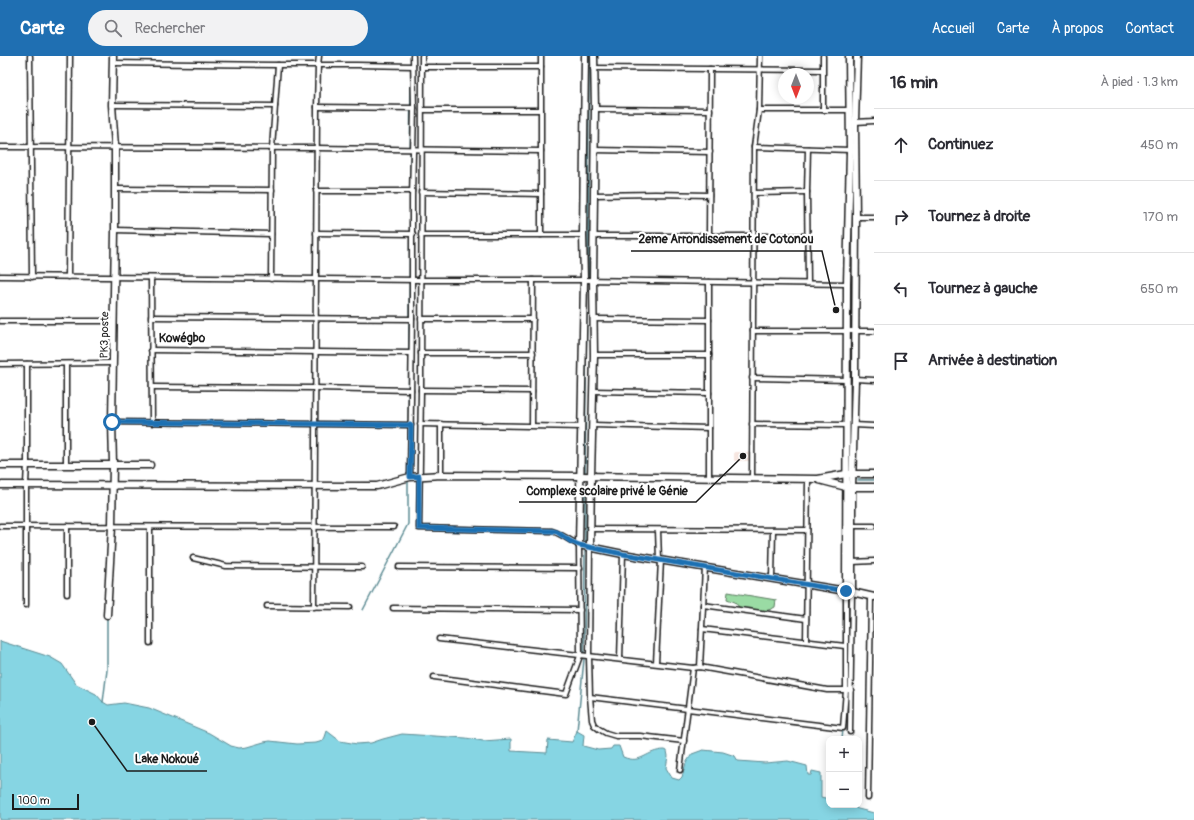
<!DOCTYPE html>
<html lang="fr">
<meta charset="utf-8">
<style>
body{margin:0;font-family:Pangolin,sans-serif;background:#f2f2f3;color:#2b2b33}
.controls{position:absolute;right:12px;bottom:12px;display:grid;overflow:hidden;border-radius:8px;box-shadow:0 2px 10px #0003}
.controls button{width:36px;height:36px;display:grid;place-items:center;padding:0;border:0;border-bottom:1px solid #e1e1e2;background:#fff;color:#2b2b33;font:20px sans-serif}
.compass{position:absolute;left:778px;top:12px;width:36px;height:36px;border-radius:50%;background:#fff;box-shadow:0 2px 10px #0003;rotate:180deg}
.scale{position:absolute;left:12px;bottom:10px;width:67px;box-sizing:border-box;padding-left:4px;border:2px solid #1c1c1c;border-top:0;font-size:11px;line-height:14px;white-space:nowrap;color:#1c1c1c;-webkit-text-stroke:3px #fff;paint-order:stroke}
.stop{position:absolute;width:12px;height:12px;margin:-9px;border:3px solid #1f6fb2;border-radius:50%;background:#fff}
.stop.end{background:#1f6fb2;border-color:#fff;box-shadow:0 1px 4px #0008}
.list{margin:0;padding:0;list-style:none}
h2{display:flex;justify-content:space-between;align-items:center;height:52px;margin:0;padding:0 16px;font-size:17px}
h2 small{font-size:13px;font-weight:400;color:#7c7c81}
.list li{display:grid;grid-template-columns:26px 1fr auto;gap:12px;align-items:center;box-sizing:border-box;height:72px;padding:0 16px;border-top:1px solid #e1e1e2}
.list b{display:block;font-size:15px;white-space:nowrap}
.list em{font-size:13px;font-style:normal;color:#7c7c81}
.icon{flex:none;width:22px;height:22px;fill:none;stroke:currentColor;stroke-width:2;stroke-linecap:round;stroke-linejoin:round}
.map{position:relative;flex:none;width:874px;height:764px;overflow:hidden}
header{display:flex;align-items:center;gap:24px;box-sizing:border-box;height:56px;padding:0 20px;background:#1f6fb2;color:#fff}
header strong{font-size:19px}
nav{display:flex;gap:22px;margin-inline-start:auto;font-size:14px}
.search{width:280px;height:36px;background:#f2f2f3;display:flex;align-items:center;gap:10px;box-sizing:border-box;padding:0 14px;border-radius:22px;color:#7c7c81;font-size:15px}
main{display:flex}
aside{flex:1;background:#fff}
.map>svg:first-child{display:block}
</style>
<header>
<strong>Carte</strong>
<div class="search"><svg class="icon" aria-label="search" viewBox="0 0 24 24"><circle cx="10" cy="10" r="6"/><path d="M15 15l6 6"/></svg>Rechercher</div>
<nav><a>Accueil</a><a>Carte</a><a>À propos</a><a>Contact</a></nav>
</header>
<main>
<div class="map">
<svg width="874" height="764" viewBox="0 0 874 764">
<rect width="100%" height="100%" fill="#fff"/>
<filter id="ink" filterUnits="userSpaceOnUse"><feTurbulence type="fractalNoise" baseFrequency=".025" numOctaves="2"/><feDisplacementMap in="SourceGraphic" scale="8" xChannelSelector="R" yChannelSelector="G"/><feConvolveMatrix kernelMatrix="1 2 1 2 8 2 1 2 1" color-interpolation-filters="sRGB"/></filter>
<g filter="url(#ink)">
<rect fill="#f6e6e0" x="734" y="396" width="17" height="9"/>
<path fill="#9adba4" stroke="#5b7c60" d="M728 536 776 544 775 551C767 557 751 555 742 552L739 551 735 546 727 543Z"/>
<path fill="#86d5e3" stroke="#5c8b93" d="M0 585 50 601 62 608 76 628 96 638 103 646 108 649 124 647 149 652 209 677 231 690 239 692 247 691 264 686 270 685 297 688 316 687 323 685 325 681 327 675 340 685 357 688 371 687 383 683 402 678 466 682 483 685 511 683V695L547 697 548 684 572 686 577 675 584 679 583 690 598 694 611 693 613 690H619L623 701C642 709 646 694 665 694L667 695 668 700 666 712 672 722 679 724 682 721 686 707 692 698 703 694 723 696 735 700 738 705 765 707 788 705 807 710 808 719H811L812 715 821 717V741L829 743V749H848L858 753 874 757V764H0Z"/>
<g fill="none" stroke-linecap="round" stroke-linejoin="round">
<g stroke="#5c8b93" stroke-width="1.5">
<path d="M853 28V0"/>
<path d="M410 140 411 0"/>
<path d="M588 221 589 0"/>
<path d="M852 270 853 134"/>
<path d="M851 356V283"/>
<path d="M408 404 410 146"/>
<path d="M585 416 587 231"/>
<path d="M858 424H874"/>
<path d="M585 489V431"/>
<path d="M363 554 408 468V425"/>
<path d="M849 580 850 541"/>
<path d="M584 599 585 493"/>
<path d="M103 646 107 614V560"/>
<path d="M846 655 849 641"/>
<path d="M577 675 584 603"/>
<path d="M842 683 843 673"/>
</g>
<g stroke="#1c1c1c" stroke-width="7">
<g id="street">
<path d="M30 0 32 221"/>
<path d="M422 0 421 334 419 472 552 475C562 478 570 485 579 489L580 600 566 638 434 621"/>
<path d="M823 0V54"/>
<path d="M113 7 278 9H357L413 10"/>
<path d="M422 11H541"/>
<path d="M593 12 822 14"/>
<path d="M112 49 275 50"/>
<path d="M317 51 414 52"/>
<path d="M595 53 710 54"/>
<path d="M422 54H541"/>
<path d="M759 54H850"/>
<path d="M855 66 874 65"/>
<path d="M0 91 316 92 541 95"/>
<path d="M754 91 850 94"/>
<path d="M808 93 807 136 808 227"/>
<path d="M594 94 710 96"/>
<path d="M115 133 272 134"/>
<path d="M316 135H412"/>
<path d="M421 136 541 138"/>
<path d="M754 137 807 136"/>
<path d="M594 139 655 138 709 139"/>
<path d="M856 161H874"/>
<path d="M115 174 271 178"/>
<path d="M316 177 413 178"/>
<path d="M421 179H583"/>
<path d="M541 179V0"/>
<path d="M709 179 710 13"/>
<path d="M594 180H808"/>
<path d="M0 220 420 224H584L847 228"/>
<path d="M68 221 70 0"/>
<path d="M151 222 152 367"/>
<path d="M271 223 272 92 278 9"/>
<path d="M151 261 412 263"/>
<path d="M421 263H533"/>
<path d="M594 263 709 264"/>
<path d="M0 265H114"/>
<path d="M753 275H874"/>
<path d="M151 294 411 297"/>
<path d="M421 297H533"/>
<path d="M594 299H709"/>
<path d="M0 308 113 307"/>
<path d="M752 322 847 324"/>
<path d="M855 323 874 324"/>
<path d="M152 331 315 332 411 334"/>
<path d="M421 334 532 335"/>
<path d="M593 335 709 337"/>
<path d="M112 366 411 369"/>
<path d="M420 368 581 371"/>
<path d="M441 368V419"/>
<path d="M752 368 846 369"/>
<path d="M532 369 533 224"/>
<path d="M593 369 709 372"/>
<path d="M854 369 874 370"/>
<path d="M66 408V308"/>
<path d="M410 421 412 263V142L414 52 413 0"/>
<path d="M709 422V226"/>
<path d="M752 423 754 91 759 54 760 0"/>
<path d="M0 470 394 471"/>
<path d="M67 470V538"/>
<path d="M853 470H874"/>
<path d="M150 471V587"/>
<path d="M590 473 807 474"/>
<path d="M658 474 659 504"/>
<path d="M590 491 589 600 590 641 592 664 594 669 599 673 606 677 616 680H640L684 685"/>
<path d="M193 502 226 510 362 511"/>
<path d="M852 506 874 505"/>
<path d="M399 511 580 512"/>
<path d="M772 523 773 474"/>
<path d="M26 549V428L27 408V308"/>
<path d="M703 549 806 563"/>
<path d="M267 550 350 551"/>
<path d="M314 551 317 51 318 9 319 0"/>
<path d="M393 552 580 554"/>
<path d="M702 573 845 590"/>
<path d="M439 583 693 612 700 611 827 634H851"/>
<path d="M806 585 808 423"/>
<path d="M620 603 623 498"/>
<path d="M656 607 661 504"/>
<path d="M700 611 705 511"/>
<path d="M590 641 843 672 846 634V535"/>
<path d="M850 676 852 536"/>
<path d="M680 714 693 612"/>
<path d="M868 742 871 541"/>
</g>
</g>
<g stroke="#1c1c1c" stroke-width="9">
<g id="secondary">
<path d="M585 0 583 179 584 224 579 489 623 498 852 536 874 541"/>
<path d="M0 409H150"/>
<path d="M819 424 846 431H874"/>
<path d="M0 429 377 430 410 421 441 419 581 420 818 423 846 418H874"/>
<path d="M590 491 591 420 594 299 593 224 595 53 594 0"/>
<path d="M846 535 847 228 850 94 849 0"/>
<path d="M852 536V431L855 323 856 161 855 66 857 0"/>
<path d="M107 559 112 471 113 408 112 366 115 174V91L112 49 113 0"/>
</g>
</g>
<use href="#street" stroke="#fff" stroke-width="4"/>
<use href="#secondary" stroke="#fff" stroke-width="6"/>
</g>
</g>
<g fill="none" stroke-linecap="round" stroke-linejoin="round" filter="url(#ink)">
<path stroke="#1f6fb2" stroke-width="5" d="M112 366 411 369 410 421 419 420V472L552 475 557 476 570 485 579 489 623 498 846 535"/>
</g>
<g text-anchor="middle" stroke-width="4" stroke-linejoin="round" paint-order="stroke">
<g font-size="11" fill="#1c1c1c" stroke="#fff">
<text transform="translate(104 279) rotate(-89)" y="4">PK3 poste</text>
</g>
<g font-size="12" font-weight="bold" fill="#1c1c1c" stroke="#fff">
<text x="182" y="286">Kowégbo</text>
</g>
</g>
<path fill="none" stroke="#1c1c1c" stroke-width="1.5" d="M836 254L822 195H631M743 400L696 446H519M92 666L127 715H207"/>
<g fill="#1c1c1c" stroke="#fff" stroke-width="1.5">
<circle cx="836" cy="254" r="4"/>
<circle cx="743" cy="400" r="4"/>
<circle cx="92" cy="666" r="4"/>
</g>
<g font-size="12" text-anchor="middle" font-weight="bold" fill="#1c1c1c" stroke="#fff" stroke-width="4" stroke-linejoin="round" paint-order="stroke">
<text x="726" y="187">2eme Arrondissement de Cotonou</text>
<text x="607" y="439">Complexe scolaire privé le Génie</text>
<text x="167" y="707">Lake Nokoué</text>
</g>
</svg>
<div class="controls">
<button>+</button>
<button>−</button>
</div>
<svg class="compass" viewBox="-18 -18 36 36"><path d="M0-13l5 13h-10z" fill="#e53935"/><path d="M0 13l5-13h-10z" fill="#7c7c81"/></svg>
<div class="scale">100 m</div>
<div class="stop" style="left:112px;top:366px"></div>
<div class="stop end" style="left:846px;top:535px"></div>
</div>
<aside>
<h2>16 min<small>À pied · 1.3 km</small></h2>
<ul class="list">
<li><svg class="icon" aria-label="ahead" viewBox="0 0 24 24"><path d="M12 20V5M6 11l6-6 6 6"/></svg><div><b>Continuez</b></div><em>450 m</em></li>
<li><svg class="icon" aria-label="right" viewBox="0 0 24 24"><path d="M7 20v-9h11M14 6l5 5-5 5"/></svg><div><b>Tournez à droite</b></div><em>170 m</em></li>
<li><svg class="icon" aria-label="left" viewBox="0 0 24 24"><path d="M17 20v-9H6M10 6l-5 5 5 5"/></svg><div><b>Tournez à gauche</b></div><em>650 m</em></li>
<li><svg class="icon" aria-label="arrive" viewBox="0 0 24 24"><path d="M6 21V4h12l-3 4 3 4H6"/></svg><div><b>Arrivée à destination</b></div></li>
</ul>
</aside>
</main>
